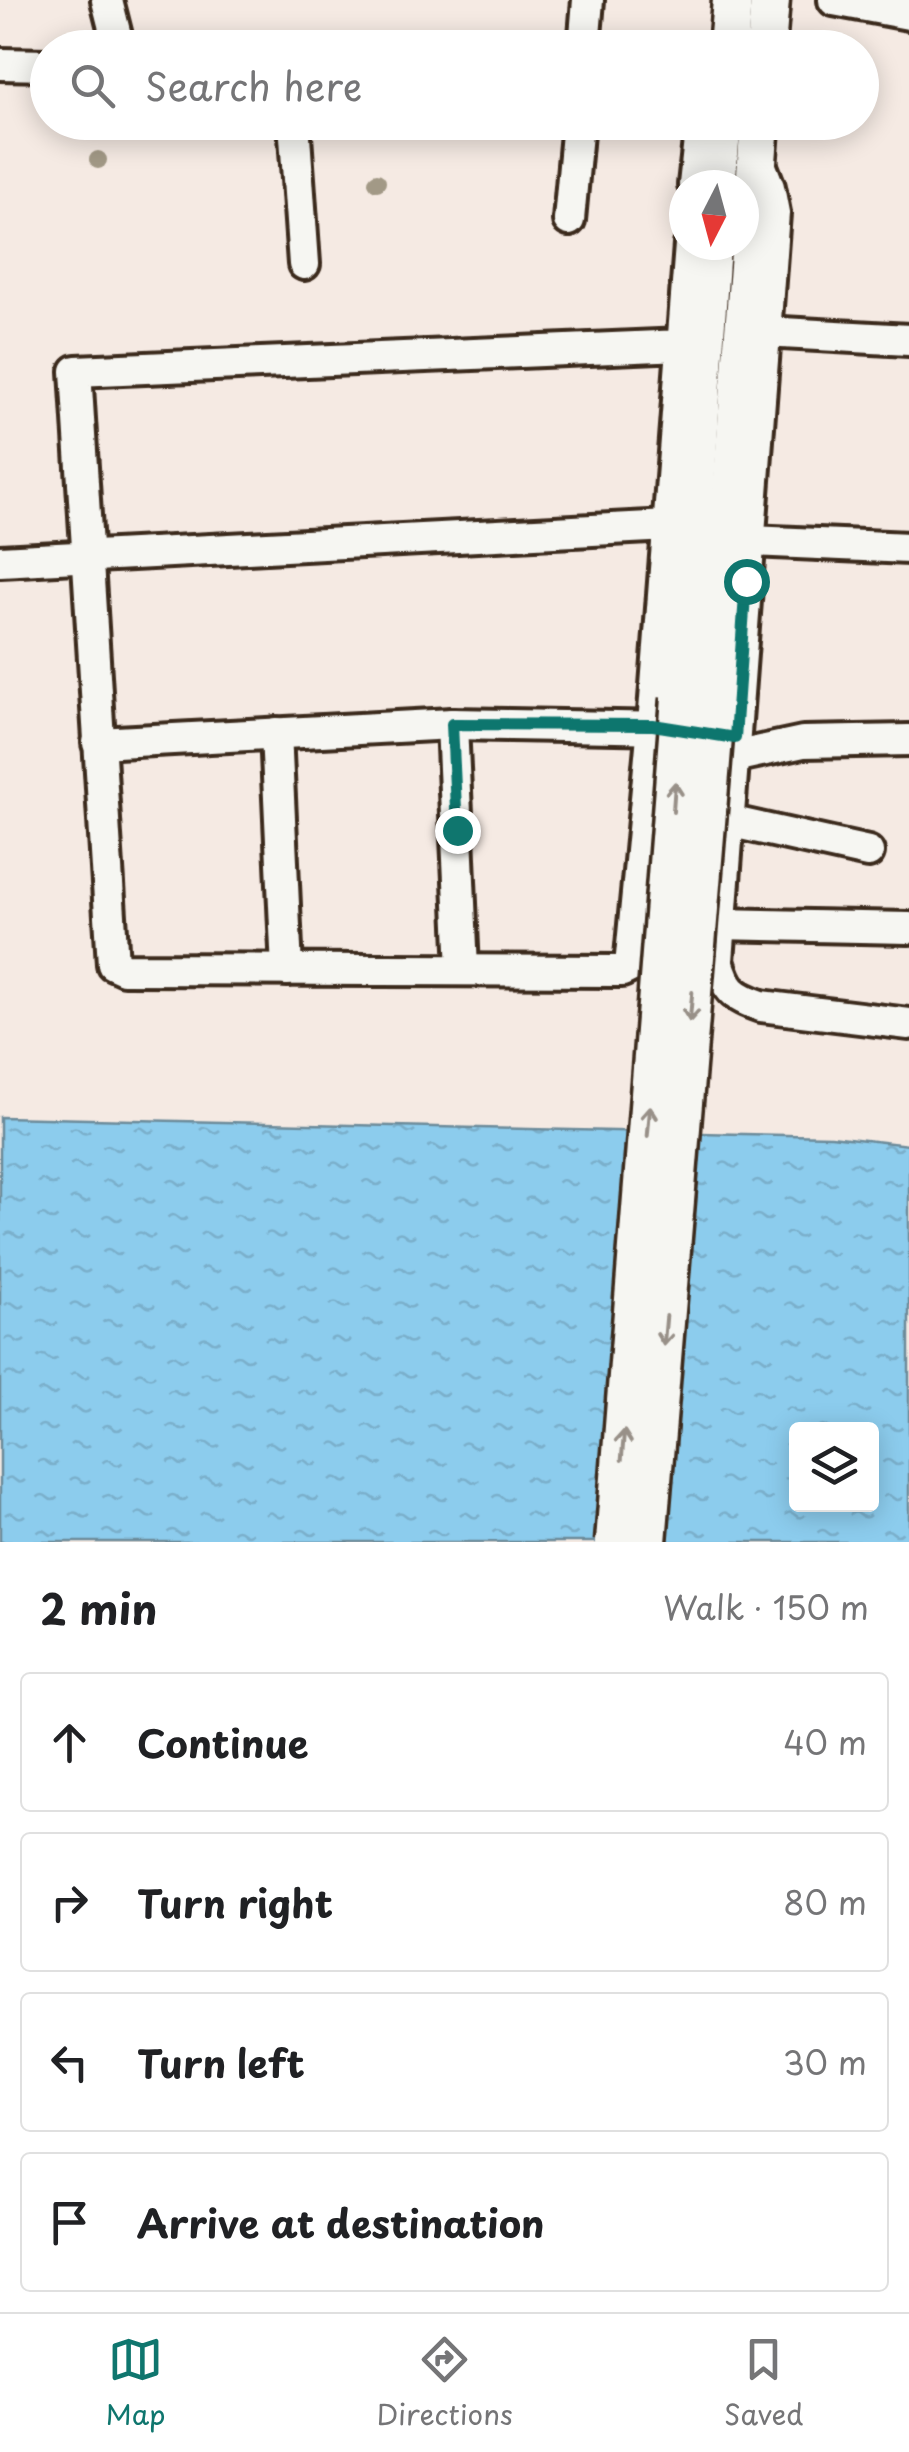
<!DOCTYPE html>
<meta charset="utf-8">
<style>
body{margin:0;font-family:"Playpen Sans",sans-serif;background:#f6f6f6;color:#202124}
.controls{position:absolute;right:30px;bottom:30px;display:grid;overflow:hidden;border-radius:10px;box-shadow:0 5px 25px #0003}
.controls button{width:90px;height:90px;display:grid;place-items:center;padding:0;border:0;border-bottom:2px solid #e0e0e0;background:#fff;color:#202124;font:50px sans-serif}
.compass{position:absolute;left:669px;top:170px;width:90px;height:90px;border-radius:50%;background:#fff;box-shadow:0 5px 25px #0003;rotate:186deg}
.stop{position:absolute;width:30px;height:30px;margin:-22px;border:8px solid #0f766e;border-radius:50%;background:#fff}
.stop.end{background:#0f766e;border-color:#fff;box-shadow:0 2px 10px #0008}
.list{margin:0;padding:0;list-style:none}
h2{display:flex;justify-content:space-between;align-items:center;height:130px;margin:0;padding:0 40px;font-size:42px}
h2 small{font-size:32px;font-weight:400;color:#757577}
.list li{display:grid;grid-template-columns:65px 1fr auto;gap:30px;align-items:center;box-sizing:border-box;height:140px;margin:0 20px 20px;padding:0 20px;border:2px solid #e0e0e0;border-radius:10px}
.list b{display:block;font-size:38px;white-space:nowrap}
.list em{font-size:32px;font-style:normal;color:#757577}
.icon{flex:none;width:55px;height:55px;fill:none;stroke:currentColor;stroke-width:2;stroke-linecap:round;stroke-linejoin:round}
.map{position:relative;flex:none;width:909px;height:1542px;overflow:hidden}
.search{position:absolute;background:#fff;box-shadow:0 5px 25px #0003;left:30px;right:30px;top:30px;height:110px;display:flex;align-items:center;gap:25px;box-sizing:border-box;padding:0 35px;border-radius:55px;color:#757577;font-size:38px}
.sheet{height:770px;background:#fff}
nav{display:flex;justify-content:space-around;align-items:center;box-sizing:border-box;height:140px;border-top:2px solid #e0e0e0;background:#fff;font-size:28px;color:#757577}
nav a{display:grid;justify-items:center;gap:5px}
nav .on{color:#0f766e}
.map>svg:first-child{display:block}
</style>
<div class="map">
<svg width="909" height="1542" viewBox="0 0 909 1542">
<defs>
<pattern id="water-ripples" width="26" height="14" patternUnits="userSpaceOnUse" patternTransform="scale(2.5)"><rect width="26" height="14" fill="#8ccced"/><path d="M2 4q2-2 4 0t4 0M15 11q2-2 4 0t4 0" fill="none" stroke="#7aafcb"/></pattern>
</defs>
<rect width="100%" height="100%" fill="#f5eae3"/>
<filter id="ink" filterUnits="userSpaceOnUse"><feTurbulence type="fractalNoise" baseFrequency=".01" numOctaves="2"/><feDisplacementMap in="SourceGraphic" scale="20" xChannelSelector="R" yChannelSelector="G"/><feConvolveMatrix kernelMatrix="1 2 1 2 8 2 1 2 1" color-interpolation-filters="sRGB"/></filter>
<g filter="url(#ink)">
<path fill="url(#water-ripples)" stroke="#6c8b9a" stroke-width="2.5" fill-rule="evenodd" d="M0 1117 831 1136 909 1145V1542H0ZM796 1430H872V1504H796Z"/>
<g fill="none" stroke-linecap="round" stroke-linejoin="round">
<g stroke="#3b2a1e" stroke-width="38">
<g id="minor">
<path d="M107 0 119 48"/>
<path d="M834 0 909 14"/>
<path d="M584 48 588 0"/>
<path d="M0 64 48 65"/>
<path d="M294 122 304 264"/>
<path d="M760 164 769 187 774 213 718 961C727 990 732 996 761 1006L909 1024"/>
<path d="M694 185 701 122"/>
<path d="M569 220 578 122"/>
<path d="M764 332 909 340"/>
<path d="M682 345 76 371 113 964 124 969 622 971 630 967 653 725 690 245"/>
<path d="M749 541 909 548"/>
<path d="M0 561 669 526"/>
<path d="M452 724 463 970"/>
<path d="M276 733 287 970"/>
<path d="M98 743 452 724 669 728"/>
<path d="M733 757 803 742 909 740"/>
<path d="M728 821 868 852"/>
<path d="M719 924 909 928"/>
</g>
</g>
<g stroke="#3b2a1e" stroke-width="45">
<g id="major">
<path d="M728 48 732 0"/>
<path d="M766 48 770 0"/>
<path d="M716 185 722 122"/>
<path d="M681 698 711 245"/>
<path d="M716 701 760 122"/>
</g>
</g>
<use href="#minor" stroke="#f6f6f2" stroke-width="30"/>
<use href="#major" stroke="#f6f6f2" stroke-width="38"/>
<g stroke="#3b2a1e" stroke-width="45" stroke-linecap="butt">
<g id="major-bridge">
<path d="M615 1542 681 698"/>
<path d="M647 1542 716 701"/>
</g>
</g>
<use href="#major-bridge" stroke="#f6f6f2" stroke-width="38"/>
</g>
<g fill="#a29986">
<circle cx="98" cy="160" r="9"/>
<circle cx="377" cy="182" r="9"/>
</g>
<defs><path id="oneway-shaft" d="M-6 0H5M1.5-3L5.5 0L1.5 3" fill="none" stroke-width="1.6" stroke-linecap="round" stroke-linejoin="round" transform="scale(2.5)"/></defs>
<g stroke="#989088">
<use href="#oneway-shaft" transform="translate(674 797) rotate(-86)"/>
<use href="#oneway-shaft" transform="translate(691 1007) rotate(95)"/>
<use href="#oneway-shaft" transform="translate(649 1121) rotate(-85)"/>
<use href="#oneway-shaft" transform="translate(665 1331) rotate(95)"/>
<use href="#oneway-shaft" transform="translate(623 1445) rotate(-85)"/>
</g>
</g>
<g fill="none" stroke-linecap="round" stroke-linejoin="round" filter="url(#ink)">
<path stroke="#0f766e" stroke-width="12" d="M457 830 452 724 653 725 735 738 746 581"/>
</g>
</svg>
<div class="controls">
<button><svg class="icon" aria-label="layers" viewBox="0 0 24 24"><path d="M12 4l9 5-9 5-9-5zM3 14l9 5 9-5"/></svg></button>
</div>
<svg class="compass" viewBox="-18 -18 36 36"><path d="M0-13l5 13h-10z" fill="#e53935"/><path d="M0 13l5-13h-10z" fill="#757577"/></svg>
<div class="stop" style="left:746px;top:581px"></div>
<div class="stop end" style="left:457px;top:830px"></div>
<div class="search"><svg class="icon" aria-label="search" viewBox="0 0 24 24"><circle cx="10" cy="10" r="6"/><path d="M15 15l6 6"/></svg>Search here</div>
</div>
<section class="sheet">
<h2>2 min<small>Walk · 150 m</small></h2>
<ul class="list">
<li><svg class="icon" aria-label="ahead" viewBox="0 0 24 24"><path d="M12 20V5M6 11l6-6 6 6"/></svg><div><b>Continue</b></div><em>40 m</em></li>
<li><svg class="icon" aria-label="right" viewBox="0 0 24 24"><path d="M7 20v-9h11M14 6l5 5-5 5"/></svg><div><b>Turn right</b></div><em>80 m</em></li>
<li><svg class="icon" aria-label="left" viewBox="0 0 24 24"><path d="M17 20v-9H6M10 6l-5 5 5 5"/></svg><div><b>Turn left</b></div><em>30 m</em></li>
<li><svg class="icon" aria-label="arrive" viewBox="0 0 24 24"><path d="M6 21V4h12l-3 4 3 4H6"/></svg><div><b>Arrive at destination</b></div></li>
</ul>
</section>
<nav>
<a class="on"><svg class="icon" aria-label="map" viewBox="0 0 24 24"><path d="M3 6l6-2 6 2 6-2v14l-6 2-6-2-6 2zM9 4v14M15 6v14"/></svg>Map</a>
<a><svg class="icon" aria-label="directions" viewBox="0 0 24 24"><path d="M12 3l9 9-9 9-9-9zM9 14v-3h6M13 9l2 2-2 2"/></svg>Directions</a>
<a><svg class="icon" aria-label="saved" viewBox="0 0 24 24"><path d="M7 4h10v16l-5-4-5 4z"/></svg>Saved</a>
</nav>
